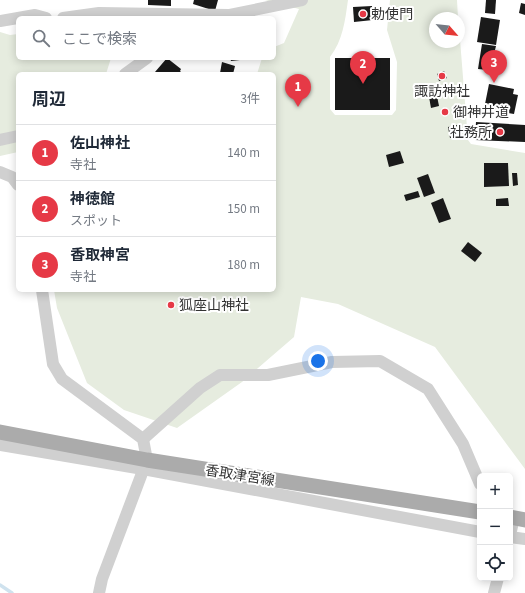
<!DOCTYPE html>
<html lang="ja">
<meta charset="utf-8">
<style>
body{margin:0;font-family:"Source Sans 3","Noto Sans JP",sans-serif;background:#f2f2f3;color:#1f2937}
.controls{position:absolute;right:12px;bottom:12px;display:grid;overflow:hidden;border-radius:6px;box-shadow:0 2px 10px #0003}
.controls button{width:36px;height:36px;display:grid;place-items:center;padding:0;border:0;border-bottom:1px solid #e0e1e3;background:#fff;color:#1f2937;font:20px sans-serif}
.compass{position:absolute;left:429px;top:12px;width:36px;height:36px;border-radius:50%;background:#fff;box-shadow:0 2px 10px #0003;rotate:118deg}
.you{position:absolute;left:318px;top:361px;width:14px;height:14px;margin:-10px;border:3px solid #fff;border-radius:50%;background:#1a73e8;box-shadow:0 0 0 6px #1a73e833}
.badge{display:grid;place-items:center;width:26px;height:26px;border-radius:50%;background:#e63946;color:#fff;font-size:13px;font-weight:700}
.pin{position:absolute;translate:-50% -33px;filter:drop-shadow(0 1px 2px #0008)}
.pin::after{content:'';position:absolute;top:21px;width:14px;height:12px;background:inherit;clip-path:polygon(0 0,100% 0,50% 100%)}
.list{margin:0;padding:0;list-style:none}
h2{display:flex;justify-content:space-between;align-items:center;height:52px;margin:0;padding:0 16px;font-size:17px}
h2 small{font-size:13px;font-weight:400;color:#747a83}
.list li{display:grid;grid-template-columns:26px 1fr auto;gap:12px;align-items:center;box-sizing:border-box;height:56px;padding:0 16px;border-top:1px solid #e0e1e3}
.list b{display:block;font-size:15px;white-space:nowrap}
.list p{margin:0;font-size:13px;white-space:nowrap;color:#747a83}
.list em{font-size:13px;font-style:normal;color:#747a83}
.icon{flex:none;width:22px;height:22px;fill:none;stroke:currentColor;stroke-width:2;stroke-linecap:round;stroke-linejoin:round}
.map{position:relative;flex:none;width:525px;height:593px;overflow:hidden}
.search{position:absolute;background:#fff;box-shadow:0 2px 10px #0003;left:16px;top:16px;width:260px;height:44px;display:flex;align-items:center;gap:10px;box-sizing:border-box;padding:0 14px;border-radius:6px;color:#747a83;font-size:15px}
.panel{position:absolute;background:#fff;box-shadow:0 2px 10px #0003;left:16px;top:72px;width:260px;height:220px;border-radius:6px}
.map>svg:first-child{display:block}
</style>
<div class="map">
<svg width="525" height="593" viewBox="0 0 525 593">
<rect width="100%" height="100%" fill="#fff"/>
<g fill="#e6ecdf">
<path d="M265 0H348C345 21 343 40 330 57V109L335 115H392L396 110 397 62 387 30 390 0H457L458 18H435V42H459V27L468 140 471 144 525 153V469L435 347 338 304 301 297 294 337 242 382 177 428 124 410 87 383 57 308 54 290H274V74H257L262 58H274V47L284 43 299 9Z"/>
<path d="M0 32 10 35 18 34V58H111L106 74H18V152L0 156Z"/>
</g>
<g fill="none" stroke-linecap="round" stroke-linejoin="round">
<path stroke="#cfe2ee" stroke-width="3.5" d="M0 585 12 593"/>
</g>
<g fill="#1a1a1a">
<path d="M148 0H171V6L148 5Z"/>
<path d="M194 0H218L215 11 193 4Z"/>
<path d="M486 0H496L495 14 485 13Z"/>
<path d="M521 3 525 4V15L519 13Z"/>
<path d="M372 6 373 20 354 22 353 7Z"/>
<path d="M481 17 500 20 496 45 477 42Z"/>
<path d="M482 44 496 46 494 54 491 53 488 70 478 69Z"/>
<path d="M167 58 181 69 180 71 183 74H157L155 72Z"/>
<path d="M230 58H248L249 59 231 61Z"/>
<rect x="335" y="58" width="55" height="52"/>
<path d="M222 62 235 66 233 74 220 73Z"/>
<path d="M444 71 447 78 439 81 437 74Z"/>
<path d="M489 84 514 89 513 94 518 95 514 114 484 109Z"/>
<path d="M437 96 439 106 431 108 429 97Z"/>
<path d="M476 122 525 125V142L475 140Z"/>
<path d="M457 125 459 136 450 138 448 127Z"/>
<path d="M400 151 404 163 389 167 386 155Z"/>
<path d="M484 163H508L509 186 484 187Z"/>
<path d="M512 173H517L518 185 513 186Z"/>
<path d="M428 174 435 193 424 197 417 178Z"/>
<path d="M418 191 420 197 406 201 404 195Z"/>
<path d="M443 198 451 219 439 223 431 203Z"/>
<path d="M508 198 509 206H496V199Z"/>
<path d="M468 242 482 253 475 262 461 251Z"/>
</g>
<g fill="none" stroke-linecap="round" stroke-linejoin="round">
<g stroke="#d0d0d0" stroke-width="12">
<path d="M220 17 302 0"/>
<path d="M63 18 99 13 228 15"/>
<path d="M0 21 35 15 46 18"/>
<path d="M125 74 147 58"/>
<path d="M0 140 18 136"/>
<path d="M0 172 12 177 18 185"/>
<path d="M42 290 53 364 62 379 143 439 147 460 102 579 99 593"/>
<path d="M143 439 200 388 220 375H268L332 362 380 361 428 389 463 444 480 484"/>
<path d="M0 445 143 469 480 532"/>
<path d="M510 535 514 518"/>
<path d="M510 537 525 539"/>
<path d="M494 593 498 578"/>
</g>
<g stroke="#ababab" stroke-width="15">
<path d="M0 432 147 460 480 512"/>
<path d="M510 517 525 520"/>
</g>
</g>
<g fill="#e63946" stroke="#fff" stroke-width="1.5">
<circle cx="363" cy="14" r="4"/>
<circle cx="442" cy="76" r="4"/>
<circle cx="445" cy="112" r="4"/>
<circle cx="500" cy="132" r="4"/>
<circle cx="171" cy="305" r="4"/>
</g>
<g text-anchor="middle" stroke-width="4" stroke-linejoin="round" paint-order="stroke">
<g font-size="14" fill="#333" stroke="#fff" text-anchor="start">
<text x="371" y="19">勅使門</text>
<text x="442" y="96" text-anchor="middle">諏訪神社</text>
<text x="453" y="117">御神井道</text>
<text x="492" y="137" text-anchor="end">社務所</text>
<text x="179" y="310">狐座山神社</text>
</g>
<g font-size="14" fill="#333" stroke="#fff">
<text transform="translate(240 475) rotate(9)" y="5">香取津宮線</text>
</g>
</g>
</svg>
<div class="controls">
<button>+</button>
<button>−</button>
<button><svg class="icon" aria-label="locate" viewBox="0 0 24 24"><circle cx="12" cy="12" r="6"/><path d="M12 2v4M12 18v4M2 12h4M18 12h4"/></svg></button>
</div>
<svg class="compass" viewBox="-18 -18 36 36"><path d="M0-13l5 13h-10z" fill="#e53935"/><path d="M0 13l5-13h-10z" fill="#747a83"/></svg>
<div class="you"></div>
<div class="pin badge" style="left:298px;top:107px">1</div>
<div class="pin badge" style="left:363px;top:84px">2</div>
<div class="pin badge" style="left:494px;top:83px">3</div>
<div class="search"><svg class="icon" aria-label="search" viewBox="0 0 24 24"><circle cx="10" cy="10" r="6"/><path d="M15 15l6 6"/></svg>ここで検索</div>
<section class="panel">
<h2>周辺<small>3件</small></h2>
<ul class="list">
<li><span class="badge">1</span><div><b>佐山神社</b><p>寺社</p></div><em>140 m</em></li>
<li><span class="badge">2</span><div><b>神徳館</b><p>スポット</p></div><em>150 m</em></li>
<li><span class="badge">3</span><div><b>香取神宮</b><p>寺社</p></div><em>180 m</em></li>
</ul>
</section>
</div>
